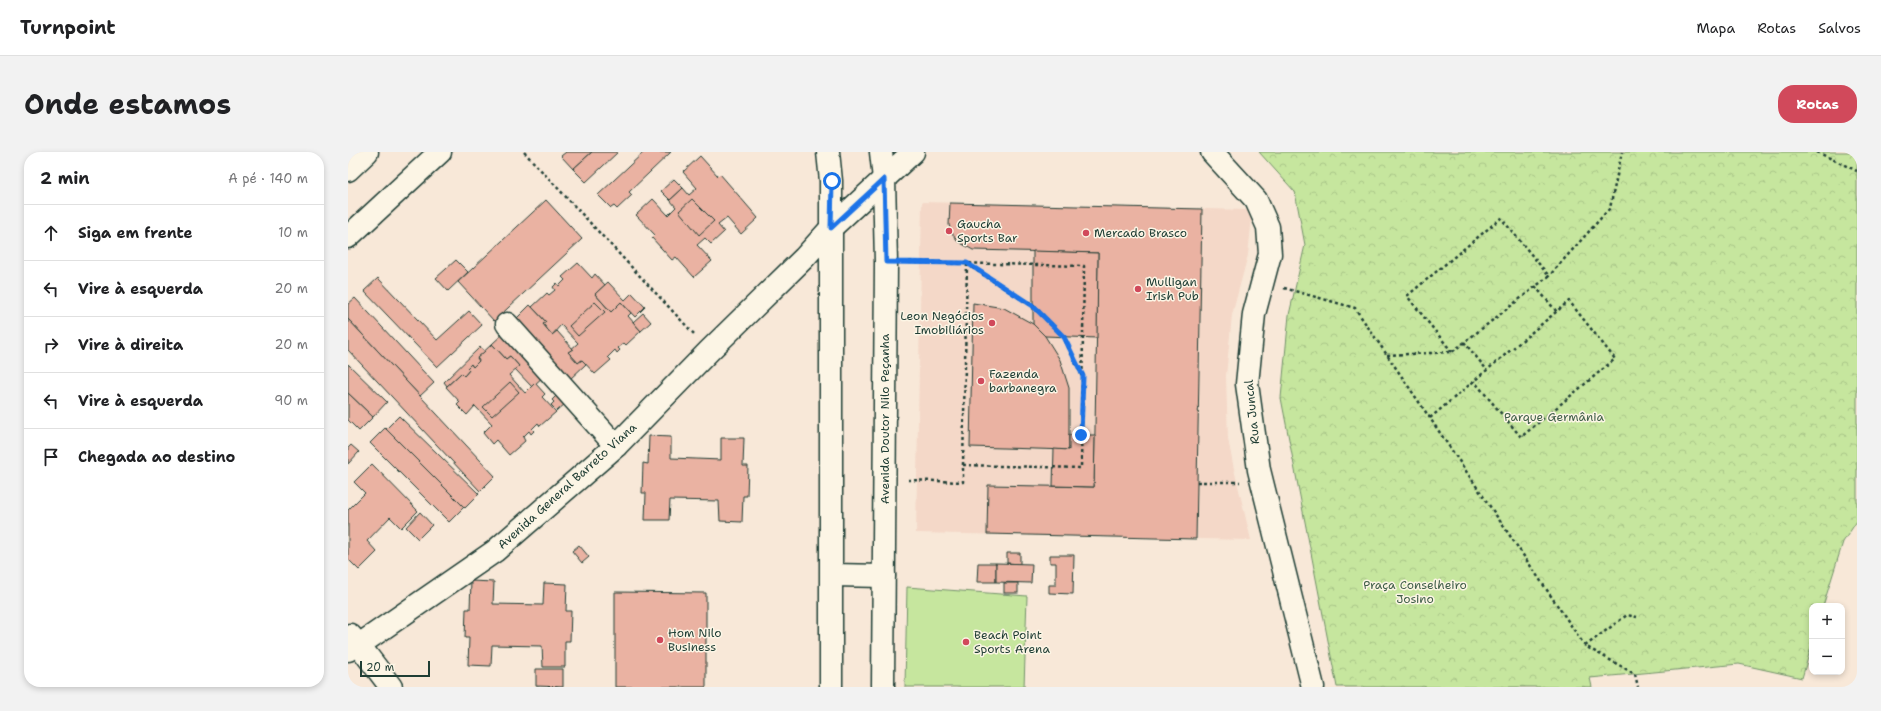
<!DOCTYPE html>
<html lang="pt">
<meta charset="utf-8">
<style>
body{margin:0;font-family:"Shantell Sans",sans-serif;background:#f2f2f2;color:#202124}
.controls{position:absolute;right:12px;bottom:12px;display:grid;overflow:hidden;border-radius:8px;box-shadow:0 2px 6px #0003}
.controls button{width:36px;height:36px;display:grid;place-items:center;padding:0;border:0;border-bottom:1px solid #e0e0e0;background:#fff;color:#202124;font:20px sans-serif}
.scale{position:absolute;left:12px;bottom:10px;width:70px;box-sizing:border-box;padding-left:4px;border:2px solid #1f3d34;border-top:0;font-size:11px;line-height:14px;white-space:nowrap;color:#1f3d34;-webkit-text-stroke:3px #fcf5e5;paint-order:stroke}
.stop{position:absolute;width:12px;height:12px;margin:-9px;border:3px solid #1a73e8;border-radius:50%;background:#fff}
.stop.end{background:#1a73e8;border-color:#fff;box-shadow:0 1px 4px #0008}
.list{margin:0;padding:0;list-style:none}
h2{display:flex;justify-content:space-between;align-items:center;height:52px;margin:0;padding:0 16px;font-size:17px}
h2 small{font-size:13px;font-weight:400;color:#757577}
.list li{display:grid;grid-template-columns:26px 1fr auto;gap:12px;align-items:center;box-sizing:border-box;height:56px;padding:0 16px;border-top:1px solid #e0e0e0}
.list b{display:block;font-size:15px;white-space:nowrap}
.list em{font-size:13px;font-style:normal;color:#757577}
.icon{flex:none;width:22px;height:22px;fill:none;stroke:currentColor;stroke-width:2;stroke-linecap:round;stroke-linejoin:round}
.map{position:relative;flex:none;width:1509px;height:535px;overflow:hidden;border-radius:16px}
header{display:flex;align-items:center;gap:24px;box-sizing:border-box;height:56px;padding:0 20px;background:#fff;border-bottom:1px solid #e0e0e0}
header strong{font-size:19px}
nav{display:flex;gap:22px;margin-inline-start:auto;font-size:14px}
.intro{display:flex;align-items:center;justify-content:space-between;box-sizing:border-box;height:96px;padding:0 24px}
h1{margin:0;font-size:28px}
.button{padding:10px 18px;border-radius:16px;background:#d1495b;color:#fff;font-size:14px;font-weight:700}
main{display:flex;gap:24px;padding:0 24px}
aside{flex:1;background:#fff;border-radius:16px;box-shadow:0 2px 6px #0003}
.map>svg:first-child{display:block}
</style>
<header>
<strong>Turnpoint</strong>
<nav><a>Mapa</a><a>Rotas</a><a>Salvos</a></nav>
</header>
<div class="intro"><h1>Onde estamos</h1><a class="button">Rotas</a></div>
<main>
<aside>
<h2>2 min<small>A pé · 140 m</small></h2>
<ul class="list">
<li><svg class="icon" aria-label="ahead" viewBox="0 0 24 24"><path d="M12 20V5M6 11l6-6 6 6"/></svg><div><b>Siga em frente</b></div><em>10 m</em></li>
<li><svg class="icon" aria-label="left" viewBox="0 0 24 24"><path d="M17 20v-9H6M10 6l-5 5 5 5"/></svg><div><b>Vire à esquerda</b></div><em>20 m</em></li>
<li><svg class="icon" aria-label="right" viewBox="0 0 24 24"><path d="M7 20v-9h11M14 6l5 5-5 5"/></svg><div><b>Vire à direita</b></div><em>20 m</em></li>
<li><svg class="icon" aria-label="left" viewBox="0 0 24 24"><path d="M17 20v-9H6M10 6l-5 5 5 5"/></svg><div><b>Vire à esquerda</b></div><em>90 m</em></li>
<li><svg class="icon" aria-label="arrive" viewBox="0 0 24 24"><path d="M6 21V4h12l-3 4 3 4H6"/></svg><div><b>Chegada ao destino</b></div></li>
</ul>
</aside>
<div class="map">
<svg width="1509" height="535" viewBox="0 0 1509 535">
<defs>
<pattern id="park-crowns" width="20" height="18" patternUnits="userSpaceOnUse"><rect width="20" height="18" fill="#c6e69e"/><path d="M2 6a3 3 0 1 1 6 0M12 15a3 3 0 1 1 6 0" fill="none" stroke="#aac689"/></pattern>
</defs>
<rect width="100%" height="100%" fill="#f8e8d8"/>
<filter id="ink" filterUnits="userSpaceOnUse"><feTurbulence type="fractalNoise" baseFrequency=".025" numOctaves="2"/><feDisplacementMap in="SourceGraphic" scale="8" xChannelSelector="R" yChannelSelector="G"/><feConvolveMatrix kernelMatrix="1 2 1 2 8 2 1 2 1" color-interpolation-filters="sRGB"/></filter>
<g filter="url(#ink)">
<path fill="#f4d8c8" d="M574 50 900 58 904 65 900 103 884 163 878 224 880 287 886 317 903 388 568 381Z"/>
<path fill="#c6e69e" stroke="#729269" d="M559 435 679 444 676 535H557Z"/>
<path fill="url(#park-crowns)" stroke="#729269" d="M911 0H1509V369L1495 390 1475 454H1464V492L1454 526 1391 512 1242 526 1244 535H989L933 246 941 163 957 93 947 40Z"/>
<g fill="#eab2a2" stroke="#1f3d34">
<path d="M218 0H244L225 17 213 4Z"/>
<path d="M244 0H270L238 30 225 17Z"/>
<path d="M296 0H323L281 40 284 43 269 57 266 54 263 56 250 43Z"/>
<path d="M352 4 370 24 372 22 410 66 393 82 379 66 370 73 376 80 363 92 357 86 349 93 364 109 346 125 328 105 324 108 304 86 307 83 288 63 305 47 320 63 328 55 322 48 335 36 341 43 349 36 335 20Z"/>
<path d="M326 27 335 36 322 48 313 39Z"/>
<path d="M344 47 366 69 351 83 331 59Z"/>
<path d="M198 48 234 87 146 169 110 130Z"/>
<path d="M602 51 854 57 848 387 639 382 640 333 746 335 750 101 625 98 609 89 604 81 601 73Z"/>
<path d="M685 99 750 101 749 186 697 184 685 172Z"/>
<path d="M108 108 120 120 100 139 88 126Z"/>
<path d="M230 111 244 126 247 122 257 133 247 142 263 160 273 150 283 161 280 164 293 179 278 193 276 191 270 196 272 198 269 201 267 198 260 205 263 208 247 222 234 208 230 211 220 200 230 191 213 173 204 183 195 172 198 170 184 155 199 141 201 143 207 138 205 135 209 131 211 134 217 128 214 125Z"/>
<path d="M30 126 89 188 121 159 134 173 89 215 16 139Z"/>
<path d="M260 130 277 148 284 141 297 155 287 165 273 150 263 160 247 142Z"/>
<path d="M7 146 86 231 72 244 0 167V152Z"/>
<path d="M247 150 257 160 230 184 221 174Z"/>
<path d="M625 151 656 156 685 172 697 184 712 208 721 236V298L622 295Z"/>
<path d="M182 153 198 170 195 172 204 183 209 179 225 197 220 200 230 211 234 208 238 212 221 228 166 169Z"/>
<path d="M295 161 303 170 293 179 285 170Z"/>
<path d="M0 167 147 324 132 339 0 198Z"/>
<path d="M158 179 198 222 184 235 167 217 171 214 162 204 158 207 144 192Z"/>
<path d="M144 192 158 207 162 204 171 214 161 223 177 241 187 231 197 242 194 245 208 260 192 274 190 271 184 277 186 279 183 282 181 279 175 285 177 289 161 303 148 288 144 292 135 281 144 272 127 254 119 263 109 253 112 250 98 235 113 221 116 224 121 218 119 216 123 212 125 215 131 209 129 206Z"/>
<path d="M132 195 137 199 129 206 131 209 125 215 123 212 119 216 121 218 116 224 113 221 99 234 96 230Z"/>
<path d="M0 212 39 250 25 265 0 241Z"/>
<path d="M162 230 171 240 144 264 135 255Z"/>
<path d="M0 241 25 265 11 279 0 268Z"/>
<path d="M209 243 218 251 209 259 203 253 206 250 204 248Z"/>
<path d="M51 264 131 342 117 356 38 277Z"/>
<path d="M37 276 116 355 101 370 22 291Z"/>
<path d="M721 283H747L746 335 705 334 706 297 721 298Z"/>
<path d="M301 284 323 285V306L373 308V286H396L395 314H400L399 344H395L394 370 372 369 371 349 322 348 321 368H297L298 341H294L295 311 300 312Z"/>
<path d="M3 293 11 300 0 312V296Z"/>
<path d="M24 312 70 359 53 376 42 365 19 389 29 400 11 418 0 407V358L17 341 6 330Z"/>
<path d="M72 360 84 373 70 387 58 375Z"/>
<path d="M231 393 241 405 234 411 224 399Z"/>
<path d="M659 401H672V412L659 411Z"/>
<path d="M702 403H726L725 442 701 441V433H708V411H702Z"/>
<path d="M630 411H648V430H629Z"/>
<path d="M648 411 684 412 683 431 648 430Z"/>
<path d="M123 429 146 430 145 452 195 453 196 431 219 432 218 459H223L222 489H217V515H195L194 494 144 493 143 514 120 513 121 486H117L118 457H122Z"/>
<rect x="656" y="431" width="14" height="10"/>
<path d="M267 440 358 441V535H267Z"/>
<path d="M188 517H215V535L188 534Z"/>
</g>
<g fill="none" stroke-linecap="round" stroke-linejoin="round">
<g stroke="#1f3d34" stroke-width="25">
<g id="minor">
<path d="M864 0 908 48 920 75 922 102 906 162 899 232 911 318 965 535"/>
<path d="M0 18 19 0"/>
<path d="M0 85 92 0"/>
<path d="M159 172 268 294"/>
<path d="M2 483 11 493 43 535"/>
<path d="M0 498 11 493 147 399 268 294 361 199 456 106 483 76 565 0"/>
</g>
</g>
<g stroke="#1f3d34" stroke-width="25">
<g id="major">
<path d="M480 0 483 29V535"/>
<path d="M533 0 536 27 538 110 535 535"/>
<path d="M484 423 536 424"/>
</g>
</g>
<g stroke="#1f3d34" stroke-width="2.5" stroke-dasharray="3 3" stroke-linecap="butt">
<path d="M176 0 346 182"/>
<path d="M1469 0 1509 19"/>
<path d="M619 112 685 154 716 185 734 224"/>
<path d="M1187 134 1209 160"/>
<path d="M936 136 1007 156 1237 494 1287 522 1290 535"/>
<path d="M1116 190 1139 218"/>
<path d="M1104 200 1059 144 1153 66 1201 124"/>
<path d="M1039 203 1104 200 1201 124 1262 56 1274 0"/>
<path d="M1082 266 1221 149 1267 207 1173 285 1126 229"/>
<path d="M615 313 619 111"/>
<path d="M560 328 615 330V313L733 316 736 114 561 110"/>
<path d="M849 330H892"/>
<path d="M1237 494 1279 463 1289 465"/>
</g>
<use href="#minor" stroke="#fcf5e5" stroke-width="22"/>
<use href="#major" stroke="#fcf5e5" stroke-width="22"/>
</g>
</g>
<g fill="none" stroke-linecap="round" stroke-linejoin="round" filter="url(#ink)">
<path stroke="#1a73e8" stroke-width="5" d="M484 29 483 76 536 27 538 110 619 111 685 154 716 185 735 224 733 283"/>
</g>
<g fill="#d1495b" stroke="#fcf5e5" stroke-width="1.5">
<circle cx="601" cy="79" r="4"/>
<circle cx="738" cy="81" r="4"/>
<circle cx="790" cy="137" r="4"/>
<circle cx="644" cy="171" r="4"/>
<circle cx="633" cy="229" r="4"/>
<circle cx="312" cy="488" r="4"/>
<circle cx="618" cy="490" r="4"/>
</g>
<g text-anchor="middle" stroke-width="3" stroke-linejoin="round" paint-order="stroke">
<g font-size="12" fill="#1f3d34" stroke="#fcf5e5" text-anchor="start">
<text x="609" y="76">Gaucha<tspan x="609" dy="14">Sports Bar</tspan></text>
<text x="746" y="85">Mercado Brasco</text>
<text x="798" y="134">Mulligan<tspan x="798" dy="14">Irish Pub</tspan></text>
<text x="636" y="168" text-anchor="end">Leon Negócios<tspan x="636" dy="14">Imobiliários</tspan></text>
<text x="641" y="226">Fazenda<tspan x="641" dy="14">barbanegra</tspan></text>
<text x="320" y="485">Hom Nilo<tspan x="320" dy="14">Business</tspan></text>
<text x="626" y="487">Beach Point<tspan x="626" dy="14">Sports Arena</tspan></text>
</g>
<g font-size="12" fill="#1f3d34" stroke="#fcf5e5">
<text transform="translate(904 260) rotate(-96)" y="4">Rua Juncal</text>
<text transform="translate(537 267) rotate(-90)" y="4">Avenida Doutor Nilo Peçanha</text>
<text transform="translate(219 334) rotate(-42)" y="4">Avenida General Barreto Viana</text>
</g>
<g font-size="12" fill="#405f49" stroke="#fcf5e5">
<text x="1206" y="269">Parque Germânia</text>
<text x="1067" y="437">Praça Conselheiro<tspan x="1067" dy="14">Josino</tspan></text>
</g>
</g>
</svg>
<div class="controls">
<button>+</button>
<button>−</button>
</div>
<div class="scale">20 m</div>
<div class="stop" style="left:484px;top:29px"></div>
<div class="stop end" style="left:733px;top:283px"></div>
</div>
</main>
